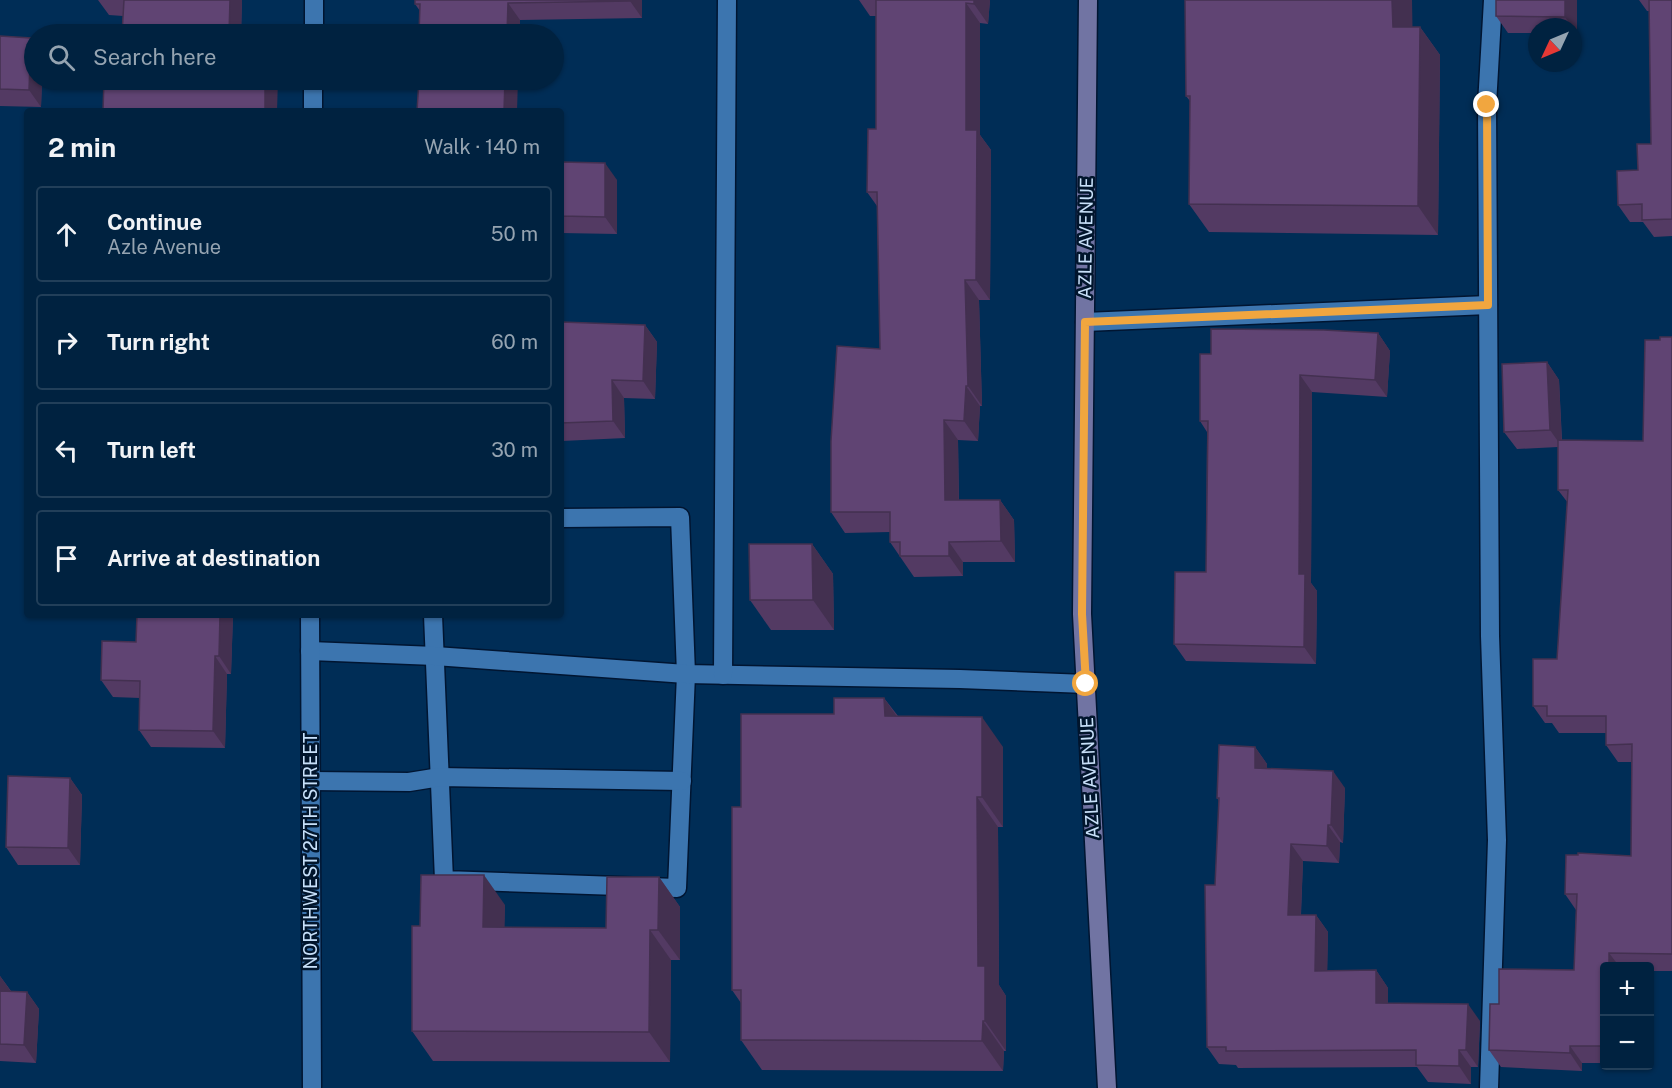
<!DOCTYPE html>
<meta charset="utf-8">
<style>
body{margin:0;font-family:"Public Sans",sans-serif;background:#0a2a47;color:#f1f3f6}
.controls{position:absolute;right:18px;bottom:18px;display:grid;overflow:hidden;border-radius:6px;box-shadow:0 2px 4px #0004}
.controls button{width:54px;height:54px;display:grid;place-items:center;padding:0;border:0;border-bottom:2px solid #223f59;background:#002240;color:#f1f3f6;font:30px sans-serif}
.compass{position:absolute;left:1528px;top:18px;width:54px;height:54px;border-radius:50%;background:#002240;box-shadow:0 2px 4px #0004;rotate:226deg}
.stop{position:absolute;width:18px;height:18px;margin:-14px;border:4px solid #f1a63f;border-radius:50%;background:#fff}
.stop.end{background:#f1a63f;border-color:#fff;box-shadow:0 2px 6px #0008}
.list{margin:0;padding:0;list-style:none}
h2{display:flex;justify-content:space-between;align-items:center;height:78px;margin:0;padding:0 24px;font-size:26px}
h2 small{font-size:20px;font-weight:400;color:#95a4b1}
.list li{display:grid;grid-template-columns:39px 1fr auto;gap:18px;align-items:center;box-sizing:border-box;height:96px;margin:0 12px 12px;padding:0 12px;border:2px solid #223f59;border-radius:6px}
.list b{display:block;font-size:22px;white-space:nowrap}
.list p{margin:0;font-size:20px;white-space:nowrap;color:#95a4b1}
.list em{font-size:20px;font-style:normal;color:#95a4b1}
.icon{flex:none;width:33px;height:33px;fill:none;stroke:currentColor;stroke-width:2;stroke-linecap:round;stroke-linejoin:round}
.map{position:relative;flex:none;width:1672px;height:1088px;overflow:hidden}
.search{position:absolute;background:#002240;box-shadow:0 2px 4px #0004;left:24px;top:24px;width:540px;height:66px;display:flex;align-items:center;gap:15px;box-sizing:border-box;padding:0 21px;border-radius:33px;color:#95a4b1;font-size:22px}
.panel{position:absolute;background:#002240;box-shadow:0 2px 4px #0004;left:24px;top:108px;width:540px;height:510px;border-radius:6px}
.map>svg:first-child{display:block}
</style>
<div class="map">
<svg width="1672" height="1088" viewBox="0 0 1672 1088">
<rect width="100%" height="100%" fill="#002d56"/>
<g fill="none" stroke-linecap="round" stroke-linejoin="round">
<g stroke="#001531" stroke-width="21">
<g id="lane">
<path d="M1085 322 1488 305"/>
<path d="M433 615 444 880 677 888 686 674 680 517 561 518"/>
<path d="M310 651 435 656 686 674 960 679 1086 684"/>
<path d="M723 675 727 0"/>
<path d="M311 781 409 782 440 777 682 781"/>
<path d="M1489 1088 1497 840 1490 636 1487 105 1493 0"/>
</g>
</g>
<g stroke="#001531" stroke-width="21">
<g id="street">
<path d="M314 34V0"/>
<path d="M313 111V80"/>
<path d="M310 615 312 1088"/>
</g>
</g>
<g stroke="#001531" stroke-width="21">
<path id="secondary" d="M1088 0 1082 614 1107 1088"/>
</g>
<use href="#lane" stroke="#3c75af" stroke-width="18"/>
<use href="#street" stroke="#3c75af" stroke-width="18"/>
<use href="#secondary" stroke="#7174a3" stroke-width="18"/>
</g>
<g fill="#533a63">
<path d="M98 0H242L241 34H122L123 16 109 15Z"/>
<path d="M642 0V18L520 20 420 11 415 4Z"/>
<path d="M859 0H990L988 24 980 23V135L991 150 990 300H979L982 406H980L978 441 958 440 959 500H1000L1014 520 1015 562H963V576L914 577 890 542V532L845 533 831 512 880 349 877 206 867 192 876 129V16H870Z"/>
<path d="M1496 0H1577V34H1573V27H1537V33H1508L1496 16Z"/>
<path d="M1639 0H1672V236L1654 237 1643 222H1630L1618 205 1638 170 1651 144 1649 11H1647Z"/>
<path d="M1412 27H1420L1440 55 1438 235 1209 232 1189 204 1190 101 1186 96Z"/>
<path d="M0 36 31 38 34 43V80H42L41 107 0 106Z"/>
<path d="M561 162 617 180V234L561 233Z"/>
<path d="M561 322 645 325 657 342 655 399 624 398 625 438 562 441 561 440Z"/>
<path d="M1378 333 1390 351 1387 397 1312 392 1311 583 1317 591 1316 664 1186 661 1174 644 1206 572 1207 432 1200 421 1211 354Z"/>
<path d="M1672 337V971H1650V966H1605V1063H1582V1071L1501 1067 1489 1050 1499 1004 1574 970 1576 910 1565 894 1631 856V762H1618L1606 745V733H1559L1552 723H1545L1533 706 1557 659 1568 503 1558 490V447L1517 449 1504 432 1547 362 1559 380 1562 440 1643 441 1660 340Z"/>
<path d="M812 544 833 574 834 630H771L750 600Z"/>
<path d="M137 615H233L231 674H227L225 748 151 747 139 730 140 698 113 697 101 680 136 642Z"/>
<path d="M884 698 898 716 1003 747V827H998L999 985 1006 996V1051H1004L1003 1071 762 1070 741 1040V1003L732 990 741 807 834 714Z"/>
<path d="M1255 747 1267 764V769L1345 788 1343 843 1340 842 1339 863 1303 861 1301 915H1316L1328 932 1327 971 1376 970 1388 988V1003L1480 1021 1478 1067H1471V1084L1428 1082 1417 1067 1238 1068 1236 1065 1219 1064 1207 1047 1219 801 1217 798Z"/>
<path d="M70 778 82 795 80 865H18L6 847Z"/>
<path d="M659 877 680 907V960H671L670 1062 433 1061 412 1031 420 926 505 905 504 927 606 928Z"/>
<path d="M0 976 11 991 27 992 39 1009 36 1063 0 1061Z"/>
</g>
<g fill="#433050">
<path d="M230 0H242L241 34H229Z"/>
<path d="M630 0H642V18L630 1Z"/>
<path d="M974 0H990L988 24 974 4Z"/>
<path d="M1392 0H1412L1413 56 1393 27Z"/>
<path d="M1565 0H1577V34L1573 29V27H1572L1565 17Z"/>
<path d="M508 3 520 20V34H507Z"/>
<path d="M966 3 980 23V135L991 150 990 300 976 280 966 130Z"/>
<path d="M1420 27 1440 55 1438 235 1418 206Z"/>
<path d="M31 38 34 43V80H42L41 107 29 90Z"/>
<path d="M265 80H278L277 111H265Z"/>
<path d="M505 80H518L517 111H504Z"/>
<path d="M605 163 617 180V234L605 217Z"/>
<path d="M965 280 979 300 982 406 968 386Z"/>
<path d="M645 325 657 342 655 399 643 381Z"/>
<path d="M1378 333 1390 351 1387 397 1375 380Z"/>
<path d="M1547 362 1559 380 1562 447 1550 430Z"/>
<path d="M1300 375 1312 392 1311 583 1317 591 1316 664 1304 647 1299 574Z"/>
<path d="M612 380 624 398 625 438 613 421Z"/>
<path d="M966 386 980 406 978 441 964 421Z"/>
<path d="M944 420 958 440 959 520 945 500Z"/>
<path d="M1000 500 1014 520 1015 562 1001 541Z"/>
<path d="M949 542 963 562V576L949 556Z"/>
<path d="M812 544 833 574 834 630 813 600Z"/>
<path d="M220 615H233L231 674 219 656Z"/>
<path d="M215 656 227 674 225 748 213 731Z"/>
<path d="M884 698 905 728 885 716Z"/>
<path d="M982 717 1003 747V827L982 797Z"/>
<path d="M1255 747 1267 764V785L1255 768Z"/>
<path d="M1333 771 1345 788 1343 843 1331 825Z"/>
<path d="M70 778 82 795 80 865 68 848Z"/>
<path d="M977 797 998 827 999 985 1006 996V1051L985 1021 978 966Z"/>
<path d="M1328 825 1340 842 1339 863 1327 846Z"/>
<path d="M1291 844 1303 861 1300 932 1288 915Z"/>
<path d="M484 875 505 905 504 957 483 927Z"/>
<path d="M659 877 680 907V960L658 930Z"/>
<path d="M1316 915 1328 932 1327 988 1315 971Z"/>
<path d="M650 930 671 960 670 1062 649 1032Z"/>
<path d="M1609 953 1619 966H1609Z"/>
<path d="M1376 970 1388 988V1020L1376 1003Z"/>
<path d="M0 976 12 993 0 991Z"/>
<path d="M27 992 39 1009 36 1063 24 1045Z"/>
<path d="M1468 1004 1480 1021 1478 1067 1466 1050Z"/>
<path d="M983 1021 1004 1051 1003 1071 982 1041Z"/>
<path d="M1570 1046 1582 1063V1071L1570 1053Z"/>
<path d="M1459 1050 1471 1067V1084L1459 1066Z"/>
</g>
<g fill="#604473" stroke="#433050" stroke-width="1.5">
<path d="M124 0H230L229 34H122Z"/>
<path d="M415 0H630V1L508 3 507 34H419L420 4H415Z"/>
<path d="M876 0H974V4L966 3V130H977L976 280H965L968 386H966L964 421 944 420 945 500H1000L1001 541 949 542V556H900V542H890V512H831V441L837 346 880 349 877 192H867L868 129H876Z"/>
<path d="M1185 0H1392L1393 27H1420L1418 206 1189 204 1190 96H1186Z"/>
<path d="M1496 0H1565V17L1496 16Z"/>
<path d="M1649 0H1672V219L1642 220V204L1618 205 1617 171 1638 170 1637 144H1651Z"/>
<path d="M0 36 31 38 29 90 0 89Z"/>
<path d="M104 80H265V111H103Z"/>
<path d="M419 80H505L504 111H417Z"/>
<path d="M561 162 605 163V217L561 216Z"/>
<path d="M561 322 645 325 643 381 612 380 613 421 561 423Z"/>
<path d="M1211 329 1324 330 1378 333 1375 380 1300 375 1299 574H1305L1304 647 1174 644 1175 572H1206L1208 421H1200V354H1211Z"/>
<path d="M1660 337H1672V954L1609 953V966H1605V1046H1570V1053L1489 1050 1490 1004H1499V969L1574 970 1577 894H1565L1566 855H1578V853L1631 856 1632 744 1606 745V716H1547V706H1533V659H1557L1568 490H1558V440L1643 441 1645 340H1660Z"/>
<path d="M1547 362 1550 430 1504 432 1502 364Z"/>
<path d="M749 544H812L813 600H750Z"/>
<path d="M137 615H220L219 656H215L213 731 139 730 140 681 101 680 102 641 136 642Z"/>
<path d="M834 698H884L885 716 982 717V797H977L978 966H985V1021H983L982 1041 741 1040V990H732V807H741V714H834Z"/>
<path d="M1219 745 1255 747V768L1333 771 1331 825H1328L1327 846 1291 844 1288 915H1316L1315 971 1376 970V1003L1468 1004 1466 1050H1459V1066L1416 1065V1050L1226 1051V1047H1207L1205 885H1215L1219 798H1217Z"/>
<path d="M8 776 70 778 68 848 6 847Z"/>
<path d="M421 875H484L483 927 606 928 607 877H659L658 930H650L649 1032 412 1031V926H420Z"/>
<path d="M0 991 27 992 24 1045 0 1044Z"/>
</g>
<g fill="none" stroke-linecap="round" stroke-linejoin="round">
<path stroke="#f1a63f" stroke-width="8" d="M1086 684 1082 614 1085 322 1488 305 1487 105"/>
</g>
<g text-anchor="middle" stroke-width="5" stroke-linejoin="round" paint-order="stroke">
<g font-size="18" fill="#c8e0f9" stroke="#01152c">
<text transform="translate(1086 238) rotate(-89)" y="6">AZLE AVENUE</text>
<text transform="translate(1090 778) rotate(-93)" y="6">AZLE AVENUE</text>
<text transform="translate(311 851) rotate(-90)" y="6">NORTHWEST 27TH STREET</text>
</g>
</g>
</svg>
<div class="controls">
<button>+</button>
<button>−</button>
</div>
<svg class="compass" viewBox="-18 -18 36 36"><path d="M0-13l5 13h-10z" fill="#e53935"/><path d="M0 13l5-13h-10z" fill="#95a4b1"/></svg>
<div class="stop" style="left:1086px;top:684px"></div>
<div class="stop end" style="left:1487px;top:105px"></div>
<div class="search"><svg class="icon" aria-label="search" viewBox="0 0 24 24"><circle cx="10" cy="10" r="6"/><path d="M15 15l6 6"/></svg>Search here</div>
<section class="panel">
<h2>2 min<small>Walk · 140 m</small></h2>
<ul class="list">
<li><svg class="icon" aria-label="ahead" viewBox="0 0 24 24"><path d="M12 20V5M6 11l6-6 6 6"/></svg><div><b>Continue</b><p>Azle Avenue</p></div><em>50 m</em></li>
<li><svg class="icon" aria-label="right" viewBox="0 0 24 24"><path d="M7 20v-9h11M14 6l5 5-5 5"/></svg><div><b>Turn right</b></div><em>60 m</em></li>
<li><svg class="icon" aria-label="left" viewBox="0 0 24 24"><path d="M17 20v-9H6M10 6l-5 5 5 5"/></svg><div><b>Turn left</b></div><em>30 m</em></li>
<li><svg class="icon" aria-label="arrive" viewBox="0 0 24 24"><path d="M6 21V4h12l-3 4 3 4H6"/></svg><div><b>Arrive at destination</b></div></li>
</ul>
</section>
</div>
